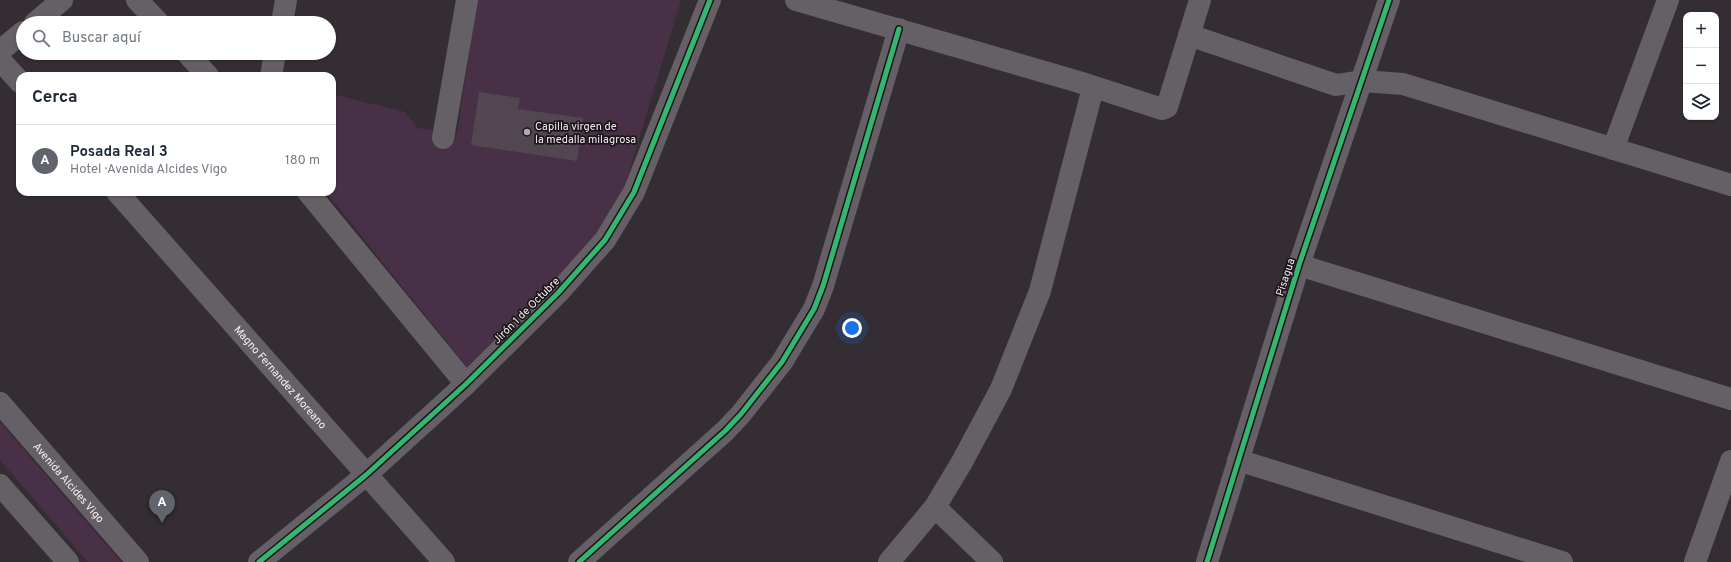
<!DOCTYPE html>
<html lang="es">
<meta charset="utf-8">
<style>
body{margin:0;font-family:Overpass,sans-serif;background:#f2f2f3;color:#1f2937}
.controls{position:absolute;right:12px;top:12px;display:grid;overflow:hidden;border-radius:8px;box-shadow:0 1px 3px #0004}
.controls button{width:36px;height:36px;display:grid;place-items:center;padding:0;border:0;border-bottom:1px solid #e0e1e3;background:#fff;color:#1f2937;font:20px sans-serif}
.you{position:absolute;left:852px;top:328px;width:14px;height:14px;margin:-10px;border:3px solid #fff;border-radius:50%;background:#1a73e8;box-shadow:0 0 0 6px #1a73e833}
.badge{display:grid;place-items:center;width:26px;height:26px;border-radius:50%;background:#61636d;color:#fff;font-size:13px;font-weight:700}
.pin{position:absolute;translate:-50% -33px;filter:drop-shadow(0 1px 2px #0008)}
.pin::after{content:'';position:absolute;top:21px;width:14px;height:12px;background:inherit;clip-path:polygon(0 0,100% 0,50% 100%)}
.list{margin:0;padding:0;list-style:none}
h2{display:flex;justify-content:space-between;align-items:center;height:52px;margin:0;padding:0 16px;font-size:17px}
h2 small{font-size:13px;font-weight:400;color:#747a83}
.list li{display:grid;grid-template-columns:26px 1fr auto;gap:12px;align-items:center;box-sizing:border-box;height:72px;padding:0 16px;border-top:1px solid #e0e1e3}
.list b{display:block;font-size:15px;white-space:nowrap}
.list p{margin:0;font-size:13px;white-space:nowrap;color:#747a83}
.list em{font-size:13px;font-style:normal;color:#747a83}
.icon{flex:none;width:22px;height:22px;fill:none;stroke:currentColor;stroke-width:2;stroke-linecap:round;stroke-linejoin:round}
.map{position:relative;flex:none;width:1731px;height:562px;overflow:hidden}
.search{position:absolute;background:#fff;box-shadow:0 1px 3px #0004;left:16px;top:16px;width:320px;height:44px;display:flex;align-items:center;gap:10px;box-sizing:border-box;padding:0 14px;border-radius:22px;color:#747a83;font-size:15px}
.panel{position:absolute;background:#fff;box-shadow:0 1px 3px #0004;left:16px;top:72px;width:320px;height:124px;border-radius:12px}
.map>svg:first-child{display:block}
</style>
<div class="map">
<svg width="1731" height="562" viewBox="0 0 1731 562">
<rect width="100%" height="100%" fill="#342d33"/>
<g fill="#483146">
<path d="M477 0H681L624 189 580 258 467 367 326 192H332V94L405 112 418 128 457 134Z"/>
<path d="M0 422 121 562H88L0 460Z"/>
</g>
<g fill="#524751">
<path d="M200 19 241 22V23H199Z"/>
<path d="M479 92 520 98 518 109 583 118 577 161 471 145Z"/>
</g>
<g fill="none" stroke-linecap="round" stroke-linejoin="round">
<g stroke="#656065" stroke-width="22">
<path d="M137 0 159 23"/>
<path d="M796 0 1079 82 1162 109 1167 107 1200 0"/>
<path d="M35 23 62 0"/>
<path d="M282 23 286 0"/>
<path d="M1189 35 1336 85 1362 81 1403 84 1731 185"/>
<path d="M0 51 23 32"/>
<path d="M187 53 208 76"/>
<path d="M0 60 20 82"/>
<path d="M271 76 275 53"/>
<path d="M443 138 467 0"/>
<path d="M1613 149 1668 0"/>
<path id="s1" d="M117 192 444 562"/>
<path d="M308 192 466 384"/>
<path d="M1299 265 1731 399"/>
<path id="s2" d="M0 403 138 562"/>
<path d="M1238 460 1562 562"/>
<path d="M0 485 68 562"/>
<path d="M935 507 992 562"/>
<path d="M259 562 366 475 466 384 558 293 605 240 634 192 710 0"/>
<path d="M579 562 725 431 741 414 782 362 814 309 823 286 899 29"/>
<path d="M889 562 935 507 962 462 1001 389 1040 291 1093 88"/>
<path d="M1207 562 1299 265 1389 0"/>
<path d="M1695 562 1731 461"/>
</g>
<g stroke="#1b151a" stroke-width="8">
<g id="cycleway">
<path d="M259 562 366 475 466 384 558 293 605 240 634 192 710 0"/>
<path d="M579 562 725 431 741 414 782 362 814 309 823 286 899 29"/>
<path d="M1207 562 1299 265 1389 0"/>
</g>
</g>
<use href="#cycleway" stroke="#33b770" stroke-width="5"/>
</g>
<circle fill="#b1a9b0" stroke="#1b151a" stroke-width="1.5" cx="527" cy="132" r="4"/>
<g text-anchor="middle" stroke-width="3.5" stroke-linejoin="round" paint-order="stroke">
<g font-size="11" fill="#f5ecf4" stroke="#1b151a" text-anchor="start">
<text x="535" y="130">Capilla virgen de<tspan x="535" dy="13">la medalla milagrosa</tspan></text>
</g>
<g font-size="11" fill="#f5ecf4" stroke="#1b151a">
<text transform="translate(1285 277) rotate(-72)" y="4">Pisagua</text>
<text transform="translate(526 310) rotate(-45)" y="4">Jirón 1 de Octubre</text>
<text dy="4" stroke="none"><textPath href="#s1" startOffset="247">Magno Fernandez Moreano</textPath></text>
<text dy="4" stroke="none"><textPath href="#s2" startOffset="105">Avenida Alcides Vigo</textPath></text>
</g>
</g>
</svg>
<div class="controls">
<button>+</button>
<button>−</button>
<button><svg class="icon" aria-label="layers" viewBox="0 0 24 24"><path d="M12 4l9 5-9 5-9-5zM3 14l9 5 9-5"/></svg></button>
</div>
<div class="you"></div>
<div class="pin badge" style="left:162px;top:523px">A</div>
<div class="search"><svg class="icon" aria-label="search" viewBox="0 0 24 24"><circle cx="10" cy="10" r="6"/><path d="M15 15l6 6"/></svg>Buscar aquí</div>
<section class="panel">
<h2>Cerca<small></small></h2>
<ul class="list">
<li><span class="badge">A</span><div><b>Posada Real 3</b><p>Hotel · Avenida Alcides Vigo</p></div><em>180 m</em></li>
</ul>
</section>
</div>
